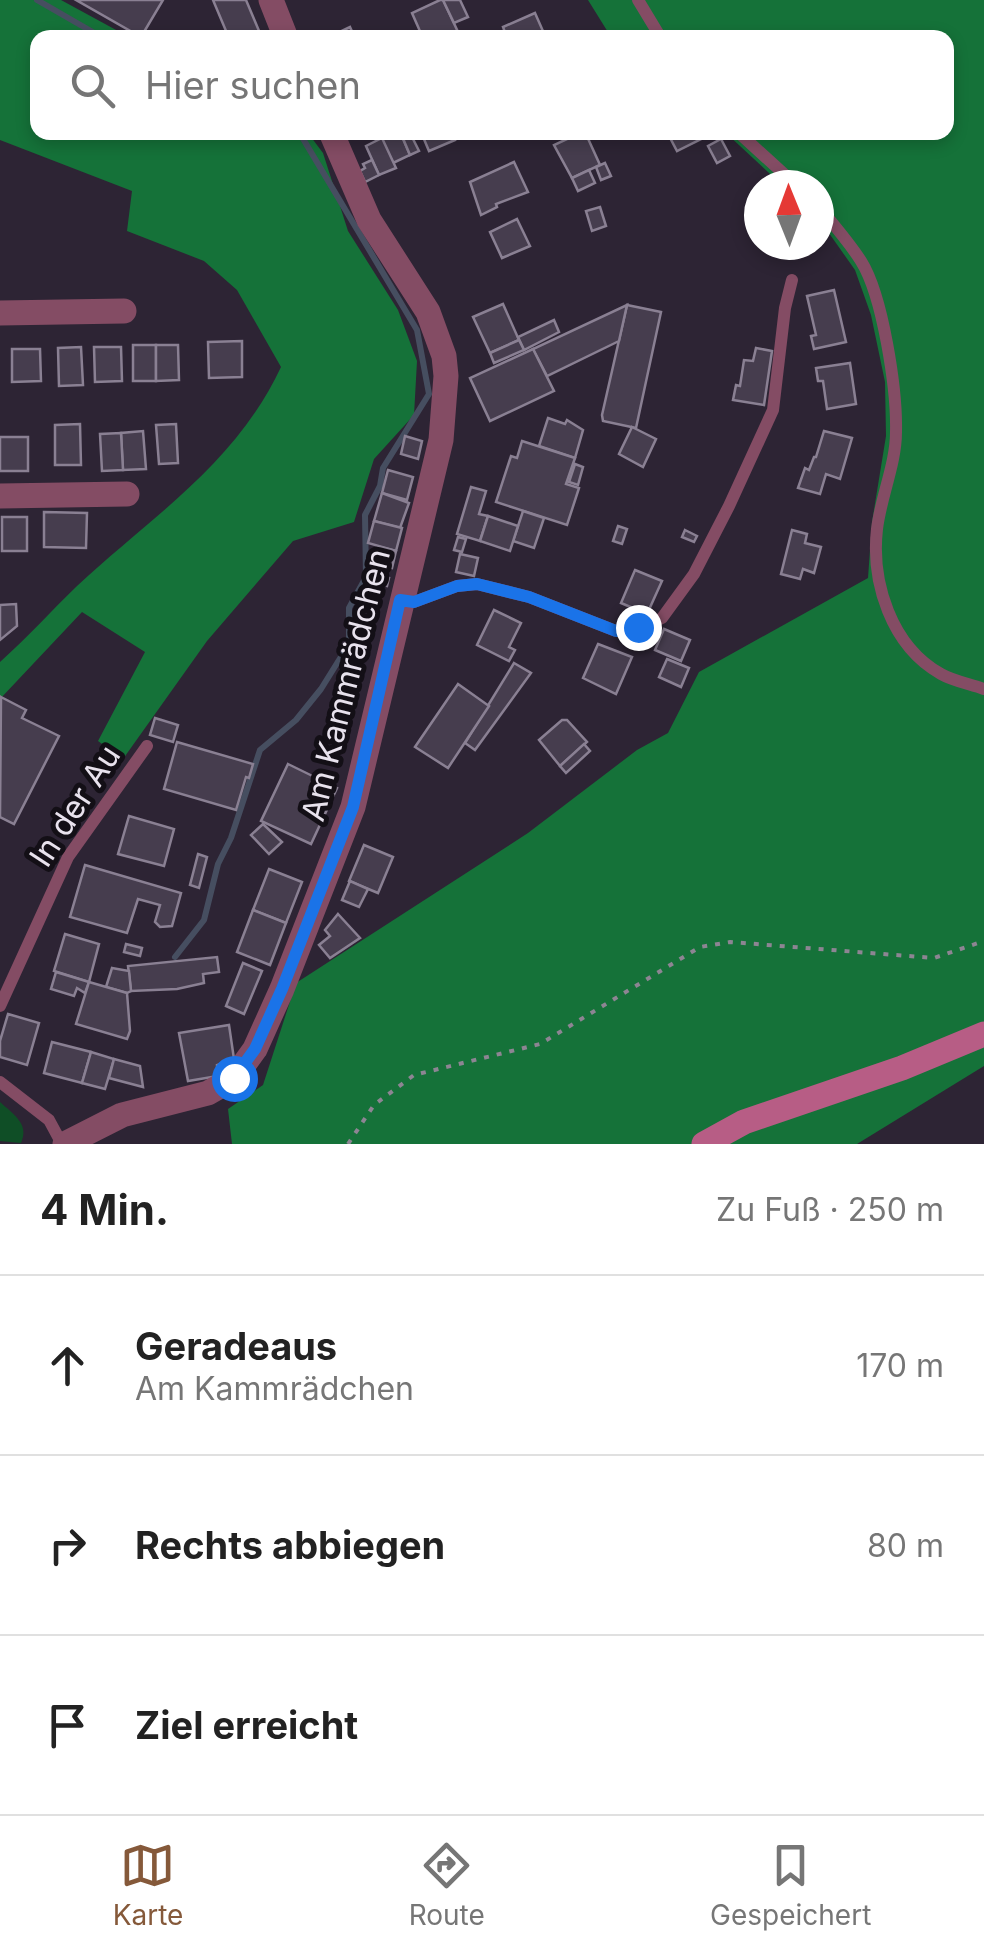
<!DOCTYPE html>
<html lang="de">
<meta charset="utf-8">
<style>
body{margin:0;font-family:Inter,sans-serif;background:#f6f6f6;color:#222}
.compass{position:absolute;left:744px;top:170px;width:90px;height:90px;border-radius:50%;background:#fff;box-shadow:0 5px 15px #0003;rotate:359deg}
.stop{position:absolute;width:30px;height:30px;margin:-22px;border:8px solid #1a73e8;border-radius:50%;background:#fff}
.stop.end{background:#1a73e8;border-color:#fff;box-shadow:0 2px 10px #0008}
.list{margin:0;padding:0;list-style:none}
h2{display:flex;justify-content:space-between;align-items:center;height:130px;margin:0;padding:0 40px;font-size:42px}
h2 small{font-size:32px;font-weight:400;color:#767676}
.list li{display:grid;grid-template-columns:65px 1fr auto;gap:30px;align-items:center;box-sizing:border-box;height:180px;padding:0 40px;border-top:2px solid #e0e0e0}
.list b{display:block;font-size:38px;white-space:nowrap}
.list p{margin:0;font-size:32px;white-space:nowrap;color:#767676}
.list em{font-size:32px;font-style:normal;color:#767676}
.icon{flex:none;width:55px;height:55px;fill:none;stroke:currentColor;stroke-width:2;stroke-linecap:round;stroke-linejoin:round}
.map{position:relative;flex:none;width:984px;height:1144px;overflow:hidden}
.search{position:absolute;background:#fff;box-shadow:0 5px 15px #0003;left:30px;right:30px;top:30px;height:110px;display:flex;align-items:center;gap:25px;box-sizing:border-box;padding:0 35px;border-radius:20px;color:#767676;font-size:38px}
.sheet{height:670px;background:#fff}
nav{display:flex;justify-content:space-around;align-items:center;box-sizing:border-box;height:140px;border-top:2px solid #e0e0e0;background:#fff;font-size:28px;color:#767676}
nav a{display:grid;justify-items:center;gap:5px}
nav .on{color:#85593a}
.map>svg:first-child{display:block}
</style>
<div class="map">
<svg width="984" height="1144" viewBox="0 0 984 1144">
<rect width="100%" height="100%" fill="#2d2434"/>
<path fill="#0f4e26" d="M0 1102C13 1114 30 1124 21 1143L0 1141Z"/>
<g fill="#157239">
<path d="M0 0H61L129 37 38 38V132L308 133 323 153 348 231 398 310 417 361 414 415 374 459 354 522 293 541 207 641 123 759 98 741 145 652 82 612 0 699V662C27 638 51 611 77 586 153 515 235 465 281 367L237 290 204 261 127 231 132 191 0 140Z"/>
<path d="M588 0H984V1066L857 1144H232L228 1109 263 1085 296 983 528 833 637 750 668 733 699 672 868 578 872 522 886 436 885 382 871 315 855 270 819 219V185H782L726 133 946 132V38L611 37Z"/>
</g>
<g fill="none" stroke-linecap="round" stroke-linejoin="round">
<g stroke="#464e60" stroke-width="6">
<path d="M37 0 103 38"/>
<path d="M175 957 204 920 218 864 231 838 260 750 296 720 321 689 349 644V608L366 577 365 515 380 486 383 468 429 394 417 330 299 132"/>
</g>
</g>
<g fill="#463d4e" stroke="#8a8093" stroke-width="2.5">
<path d="M76 0H163L141 37Z"/>
<path d="M213 0H246L262 38H229Z"/>
<path d="M440 0H443L458 32 445 38H423L412 13Z"/>
<path d="M443 0H460L468 17 454 23Z"/>
<path d="M535 13 546 38H507L503 27Z"/>
<path d="M350 27 355 38H332L331 36Z"/>
<path d="M400 132 410 155 393 163 379 133Z"/>
<path d="M421 132H452L455 140 429 151Z"/>
<path d="M582 132H585L600 165 572 178 554 145Z"/>
<path d="M667 132H701L703 138 677 151Z"/>
<path d="M410 133 419 151 410 155 402 136Z"/>
<path d="M382 138 396 168 379 175 366 146Z"/>
<path d="M721 139 730 156 717 163 708 146Z"/>
<path d="M372 160 379 175 365 182 360 171 365 168 363 164Z"/>
<path d="M514 162 528 192 496 204 497 207 481 215 470 182Z"/>
<path d="M605 163 611 176 601 180 596 167Z"/>
<path d="M589 170 595 183 578 191 572 178Z"/>
<path d="M600 207 606 226 592 231 586 211Z"/>
<path d="M517 219 530 246 502 258 490 232Z"/>
<path d="M834 290 846 342 814 349 811 336 816 335 807 296Z"/>
<path d="M503 304 519 340 490 353 473 317Z"/>
<path d="M627 305 661 312 636 428 603 421 602 415Z"/>
<path d="M627 305 619 341 547 376 533 349Z"/>
<path d="M554 320 559 332 524 350 518 337Z"/>
<path d="M519 340 524 350 494 363 490 353Z"/>
<path d="M242 341V377L209 378 208 342Z"/>
<rect x="133" y="345" width="23" height="36"/>
<path d="M156 345H178L179 380 156 381Z"/>
<path d="M81 347 83 385 59 386 58 348Z"/>
<path d="M94 347H121L122 381 95 382Z"/>
<path d="M756 348 772 351 764 405 733 400 736 385 740 386 744 360 753 361Z"/>
<path d="M12 349H40L41 381 12 382Z"/>
<path d="M533 349 554 391 490 421 470 378Z"/>
<path d="M850 363 856 404 827 409 823 381H818L816 368Z"/>
<path d="M548 418 565 424 567 420 583 430 575 458 539 446Z"/>
<path d="M80 424 81 465H55V425Z"/>
<path d="M176 424 178 463 159 464 156 425Z"/>
<path d="M632 427 656 439 643 467 619 454Z"/>
<path d="M143 431 146 469 123 470 121 433Z"/>
<path d="M824 431 852 438 840 479 826 474 820 494 798 488 805 468 809 470 814 457H816Z"/>
<path d="M121 433 123 470 102 471 100 434Z"/>
<path d="M405 436 422 441 418 459 401 454Z"/>
<rect x="0" y="437" width="28" height="34"/>
<path d="M522 441 575 458 566 484 579 488 567 525 496 502 511 456 517 458Z"/>
<path d="M575 464 583 467 578 485 569 482Z"/>
<path d="M388 470 413 477 407 500 382 493Z"/>
<path d="M471 487 486 491 479 514 488 516 480 541 457 534Z"/>
<path d="M382 493 409 503 400 528 374 521Z"/>
<path d="M523 511 544 518 534 548 513 541Z"/>
<path d="M44 512 87 513 86 548 44 547Z"/>
<path d="M488 516 518 526 510 551 480 541Z"/>
<rect x="2" y="517" width="25" height="34"/>
<path d="M374 521 402 528 396 551 368 543Z"/>
<path d="M618 526 627 529 622 544 613 541Z"/>
<path d="M685 530 697 536 694 542 682 537Z"/>
<path d="M792 530 807 534 805 543 821 547 814 573 803 569 800 579 781 574Z"/>
<path d="M458 537 466 539 462 552 454 550Z"/>
<path d="M380 547 396 551 392 568 375 564Z"/>
<path d="M460 554 478 558 474 576 456 572Z"/>
<path d="M635 570 662 581 647 614 621 603Z"/>
<path d="M374 574 389 578 387 586 371 582Z"/>
<path d="M16 604 17 626 0 640V605Z"/>
<path d="M494 610 521 623 509 647 515 650 509 661 477 645Z"/>
<path d="M664 629 690 640 681 661 655 650Z"/>
<path d="M598 644 632 657 616 694 583 678Z"/>
<path d="M667 659 689 668 681 687 659 677Z"/>
<path d="M514 663 531 673 475 750 465 743Z"/>
<path d="M458 684 489 706 448 768 415 747Z"/>
<path d="M1 697 26 710 22 718 59 736 14 824 0 817Z"/>
<path d="M155 718 178 725 173 742 150 735Z"/>
<path d="M562 720H567L587 742 560 766 539 740Z"/>
<path d="M177 742 253 764 249 778 246 777 236 810 164 789Z"/>
<path d="M584 744 590 751 566 773 560 766Z"/>
<path d="M288 764 337 788 311 844 261 821Z"/>
<path d="M129 816 174 829 164 866 118 854Z"/>
<path d="M263 824 282 842 269 854 251 835Z"/>
<path d="M364 845 393 857 378 893 349 881Z"/>
<path d="M198 854 207 857 199 888 190 885Z"/>
<path d="M85 865 181 893 172 926 160 927 155 922 160 905 138 899 127 933 70 917Z"/>
<path d="M269 869 302 882 286 923 253 910Z"/>
<path d="M350 881 368 889 359 907 342 900Z"/>
<path d="M253 910 286 923 270 965 237 952Z"/>
<path d="M338 914 360 938 330 958 319 945 330 936 325 930Z"/>
<path d="M65 934 99 944 89 982 54 971Z"/>
<path d="M126 944 142 948 140 956 124 952Z"/>
<path d="M217 957 219 972 203 974 204 983 177 989 131 991 128 966Z"/>
<path d="M243 963 262 971 244 1014 226 1006Z"/>
<path d="M112 968 129 971 131 991 127 993 106 987Z"/>
<path d="M56 972 89 982 85 993 77 988 74 996 51 989Z"/>
<path d="M89 982 127 993 130 1031 127 1039 76 1024Z"/>
<path d="M8 1014 39 1023 27 1065 0 1057V1041Z"/>
<path d="M229 1025 234 1059 217 1065 218 1076 188 1081 179 1033Z"/>
<path d="M52 1042 91 1052 82 1083 44 1073Z"/>
<path d="M91 1052 114 1059 105 1089 82 1083Z"/>
<path d="M114 1059 140 1066 143 1087 109 1078Z"/>
</g>
<g fill="none" stroke-linecap="round" stroke-linejoin="round">
<path stroke="#8d8593" stroke-width="4" stroke-dasharray="5 8" stroke-linecap="butt" d="M348 1144 374 1105 414 1075 540 1044 700 947 730 942 934 958 984 941"/>
<g stroke="#844c64" stroke-width="12">
<path d="M638 0 661 38"/>
<path d="M738 132 796 185"/>
<path d="M819 207C833 224 849 242 861 261 883 296 897 390 896 432 896 464 881 496 877 529 871 582 891 646 941 674 953 681 970 684 984 689"/>
<path d="M400 600 414 602 457 586 477 584 529 597 616 631 646 626 662 618 694 574 729 506 773 410 785 308 792 280"/>
<path d="M0 1006 68 857 147 746"/>
<path d="M0 1082 49 1120 62 1144"/>
</g>
<g stroke="#844c64" stroke-width="25">
<path d="M271 0 286 38"/>
<path d="M0 313 124 311"/>
<path d="M0 496 127 494"/>
<path d="M65 1144 122 1115 208 1093 234 1078 255 1049 282 989 353 807 441 440 446 376 444 356 428 312 369 220 331 132"/>
</g>
<path stroke="#b75d85" stroke-width="25" d="M704 1144 744 1122 902 1068 984 1034"/>
</g>
<g fill="none" stroke-linecap="round" stroke-linejoin="round">
<path stroke="#1a73e8" stroke-width="12" d="M234 1078 255 1049 282 989 353 807 400 600 414 602 457 586 477 584 529 597 616 631 638 627"/>
</g>
<g text-anchor="middle" stroke-width="10" stroke-linejoin="round" paint-order="stroke">
<g font-size="32" fill="#e8e2ed" stroke="#130f16">
<text transform="translate(346 685) rotate(-76)" y="11">Am Kammrädchen</text>
<text transform="translate(75 806) rotate(-57)" y="11">In der Au</text>
</g>
</g>
</svg>
<svg class="compass" viewBox="-18 -18 36 36"><path d="M0-13l5 13h-10z" fill="#e53935"/><path d="M0 13l5-13h-10z" fill="#767676"/></svg>
<div class="stop" style="left:234px;top:1078px"></div>
<div class="stop end" style="left:638px;top:627px"></div>
<div class="search"><svg class="icon" aria-label="search" viewBox="0 0 24 24"><circle cx="10" cy="10" r="6"/><path d="M15 15l6 6"/></svg>Hier suchen</div>
</div>
<section class="sheet">
<h2>4 Min.<small>Zu Fuß · 250 m</small></h2>
<ul class="list">
<li><svg class="icon" aria-label="ahead" viewBox="0 0 24 24"><path d="M12 20V5M6 11l6-6 6 6"/></svg><div><b>Geradeaus</b><p>Am Kammrädchen</p></div><em>170 m</em></li>
<li><svg class="icon" aria-label="right" viewBox="0 0 24 24"><path d="M7 20v-9h11M14 6l5 5-5 5"/></svg><div><b>Rechts abbiegen</b></div><em>80 m</em></li>
<li><svg class="icon" aria-label="arrive" viewBox="0 0 24 24"><path d="M6 21V4h12l-3 4 3 4H6"/></svg><div><b>Ziel erreicht</b></div></li>
</ul>
</section>
<nav>
<a class="on"><svg class="icon" aria-label="map" viewBox="0 0 24 24"><path d="M3 6l6-2 6 2 6-2v14l-6 2-6-2-6 2zM9 4v14M15 6v14"/></svg>Karte</a>
<a><svg class="icon" aria-label="directions" viewBox="0 0 24 24"><path d="M12 3l9 9-9 9-9-9zM9 14v-3h6M13 9l2 2-2 2"/></svg>Route</a>
<a><svg class="icon" aria-label="saved" viewBox="0 0 24 24"><path d="M7 4h10v16l-5-4-5 4z"/></svg>Gespeichert</a>
</nav>
